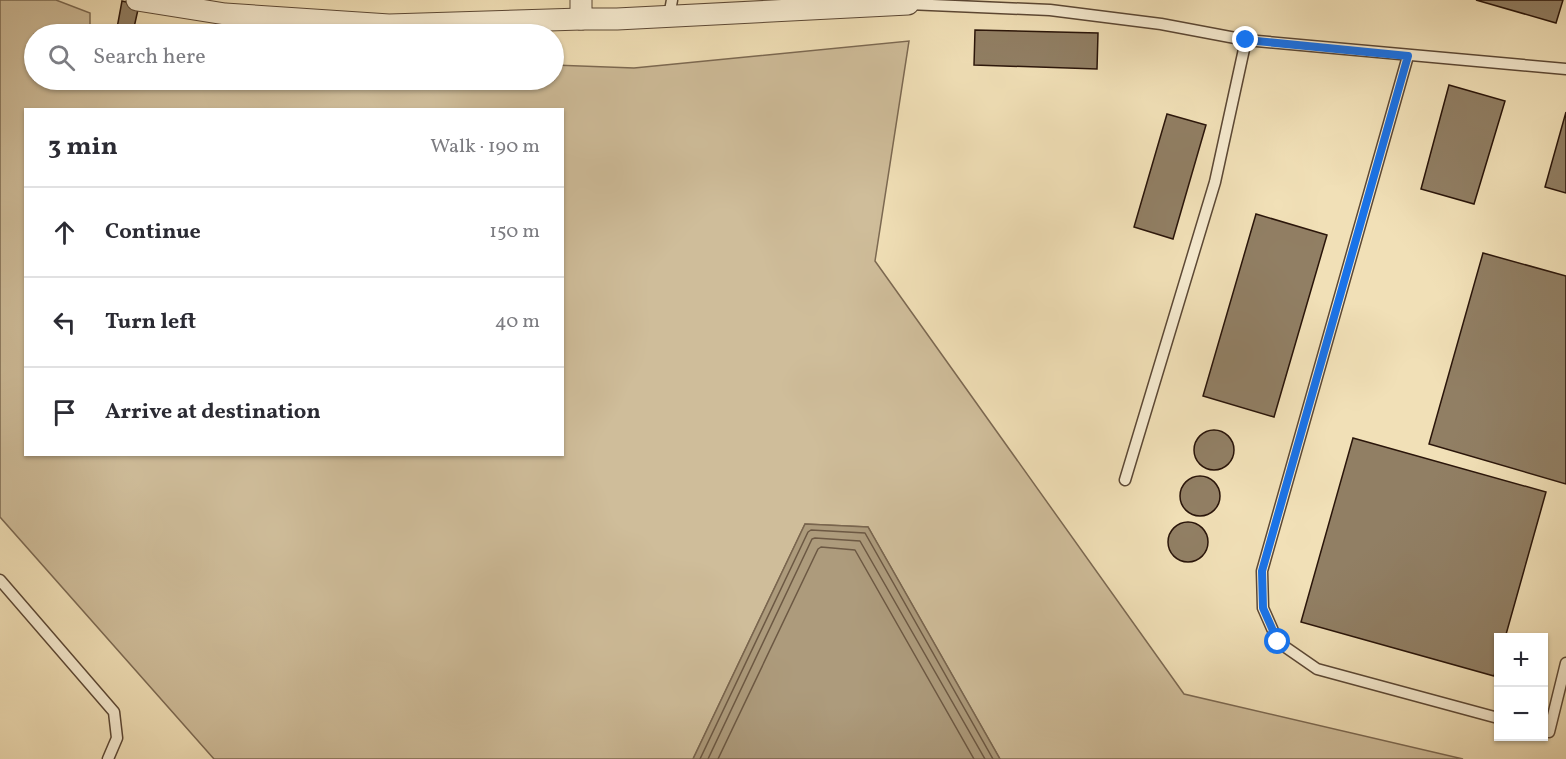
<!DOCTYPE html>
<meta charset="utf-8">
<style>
body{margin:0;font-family:Vollkorn,serif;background:#f7f7f7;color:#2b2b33}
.controls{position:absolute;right:18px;bottom:18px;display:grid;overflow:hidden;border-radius:0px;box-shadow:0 2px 4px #0004}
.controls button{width:54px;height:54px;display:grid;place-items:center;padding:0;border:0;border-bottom:2px solid #e1e1e2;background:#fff;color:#2b2b33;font:30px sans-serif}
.stop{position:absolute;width:18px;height:18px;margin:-14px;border:4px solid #1a73e8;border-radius:50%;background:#fff}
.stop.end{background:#1a73e8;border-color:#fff;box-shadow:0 2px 6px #0008}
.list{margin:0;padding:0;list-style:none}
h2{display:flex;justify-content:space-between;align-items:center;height:78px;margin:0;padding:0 24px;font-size:26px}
h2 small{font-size:20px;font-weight:400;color:#7c7c81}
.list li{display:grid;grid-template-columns:39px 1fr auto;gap:18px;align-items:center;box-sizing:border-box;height:90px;padding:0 24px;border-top:2px solid #e1e1e2}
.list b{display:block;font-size:22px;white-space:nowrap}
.list em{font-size:20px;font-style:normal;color:#7c7c81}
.icon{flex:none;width:33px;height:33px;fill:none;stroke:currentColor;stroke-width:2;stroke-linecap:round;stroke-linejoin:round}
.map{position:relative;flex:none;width:1566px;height:759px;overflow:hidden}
.search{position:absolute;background:#fff;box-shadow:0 2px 4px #0004;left:24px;top:24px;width:540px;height:66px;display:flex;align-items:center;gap:15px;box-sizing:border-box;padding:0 21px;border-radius:33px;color:#7c7c81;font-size:22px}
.panel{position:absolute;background:#fff;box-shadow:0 2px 4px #0004;left:24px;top:108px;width:540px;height:348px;border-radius:0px}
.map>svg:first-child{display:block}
</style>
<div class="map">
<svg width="1566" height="759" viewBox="0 0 1566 759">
<rect width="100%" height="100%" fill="#f1e0b7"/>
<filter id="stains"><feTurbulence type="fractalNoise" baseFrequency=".00333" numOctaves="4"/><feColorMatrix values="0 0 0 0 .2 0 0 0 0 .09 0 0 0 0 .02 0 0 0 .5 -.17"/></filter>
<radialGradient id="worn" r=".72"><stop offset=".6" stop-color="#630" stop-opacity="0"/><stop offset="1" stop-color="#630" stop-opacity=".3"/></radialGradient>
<path fill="#cfbd9a" stroke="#7c6952" stroke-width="1.5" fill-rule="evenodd" d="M0 0H56L90 13V34H34V80H554V65L634 68 909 41 875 261 1184 694 1463 759H1000L868 527 805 524 693 759H214L0 517ZM26 110H562V454H26Z"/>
<path fill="#ad9b7c" stroke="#79654e" stroke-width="1.5" d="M805 524 868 527 1000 759H693Z"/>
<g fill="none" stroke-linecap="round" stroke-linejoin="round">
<g stroke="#6c5843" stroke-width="1.5">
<path d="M700 759 808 532 811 530 865 533 993 759"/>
<path d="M708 759 812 539 815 538 860 541 985 759"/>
<path d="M718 759 818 549 821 547 855 550 974 759"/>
</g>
</g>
<g fill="#917f64" stroke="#2a150a" stroke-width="1.5">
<path d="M1476 0H1563L1556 23Z"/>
<path d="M122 1 139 5 133 32 117 28Z"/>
<path d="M975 30 1098 33 1097 69 974 65Z"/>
<path d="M1449 85 1505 101 1474 204 1421 189Z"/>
<path d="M1566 112V193L1545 187Z"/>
<path d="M1167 114 1206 125 1173 239 1134 227Z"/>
<path d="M1256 214 1327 235 1274 417 1203 396Z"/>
<path d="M1483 253 1566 276V484L1429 444Z"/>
<circle cx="1214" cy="450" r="20"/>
<path d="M1353 438 1546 492 1505 638H1498V661L1494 676 1301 622Z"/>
<circle cx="1200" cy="496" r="20"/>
<circle cx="1188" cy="542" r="20"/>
</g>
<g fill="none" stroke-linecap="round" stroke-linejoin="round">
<g stroke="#5c4835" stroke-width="13">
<g id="service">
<path d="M908 4 1050 10 1161 24 1246 40 1566 69"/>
<path d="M669 16 672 0"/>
<path d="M1408 56 1262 571 1263 608 1278 642 1317 669 1498 718"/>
<path d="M1125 480 1215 182 1246 40"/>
<path d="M0 580 114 712 117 738 108 759"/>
<path d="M1544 731 1549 732 1566 663"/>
</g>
</g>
<g stroke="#5c4835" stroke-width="23">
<g id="minor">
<path d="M137 0 225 14 389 25 581 19H617L908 4"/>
<path d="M581 0V19"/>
</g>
</g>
<use href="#service" stroke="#f6ebd0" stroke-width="10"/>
<use href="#minor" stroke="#f6ebd0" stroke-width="21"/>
</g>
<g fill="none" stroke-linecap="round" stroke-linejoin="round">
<path stroke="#1a73e8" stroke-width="8" d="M1246 40 1408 56 1262 571 1263 608 1278 642"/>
</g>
<rect width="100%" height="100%" filter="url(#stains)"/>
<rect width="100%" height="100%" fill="url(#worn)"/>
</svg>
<div class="controls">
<button>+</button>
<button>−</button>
</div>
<div class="stop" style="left:1278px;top:642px"></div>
<div class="stop end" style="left:1246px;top:40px"></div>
<div class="search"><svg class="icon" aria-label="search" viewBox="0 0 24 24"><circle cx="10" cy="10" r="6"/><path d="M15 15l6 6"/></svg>Search here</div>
<section class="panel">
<h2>3 min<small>Walk · 190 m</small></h2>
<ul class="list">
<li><svg class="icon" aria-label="ahead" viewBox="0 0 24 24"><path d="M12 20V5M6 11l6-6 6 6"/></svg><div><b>Continue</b></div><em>150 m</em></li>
<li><svg class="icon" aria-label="left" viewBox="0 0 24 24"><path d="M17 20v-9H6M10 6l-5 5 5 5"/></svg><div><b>Turn left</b></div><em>40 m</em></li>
<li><svg class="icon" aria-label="arrive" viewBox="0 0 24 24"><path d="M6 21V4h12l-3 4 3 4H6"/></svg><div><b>Arrive at destination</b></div></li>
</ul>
</section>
</div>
